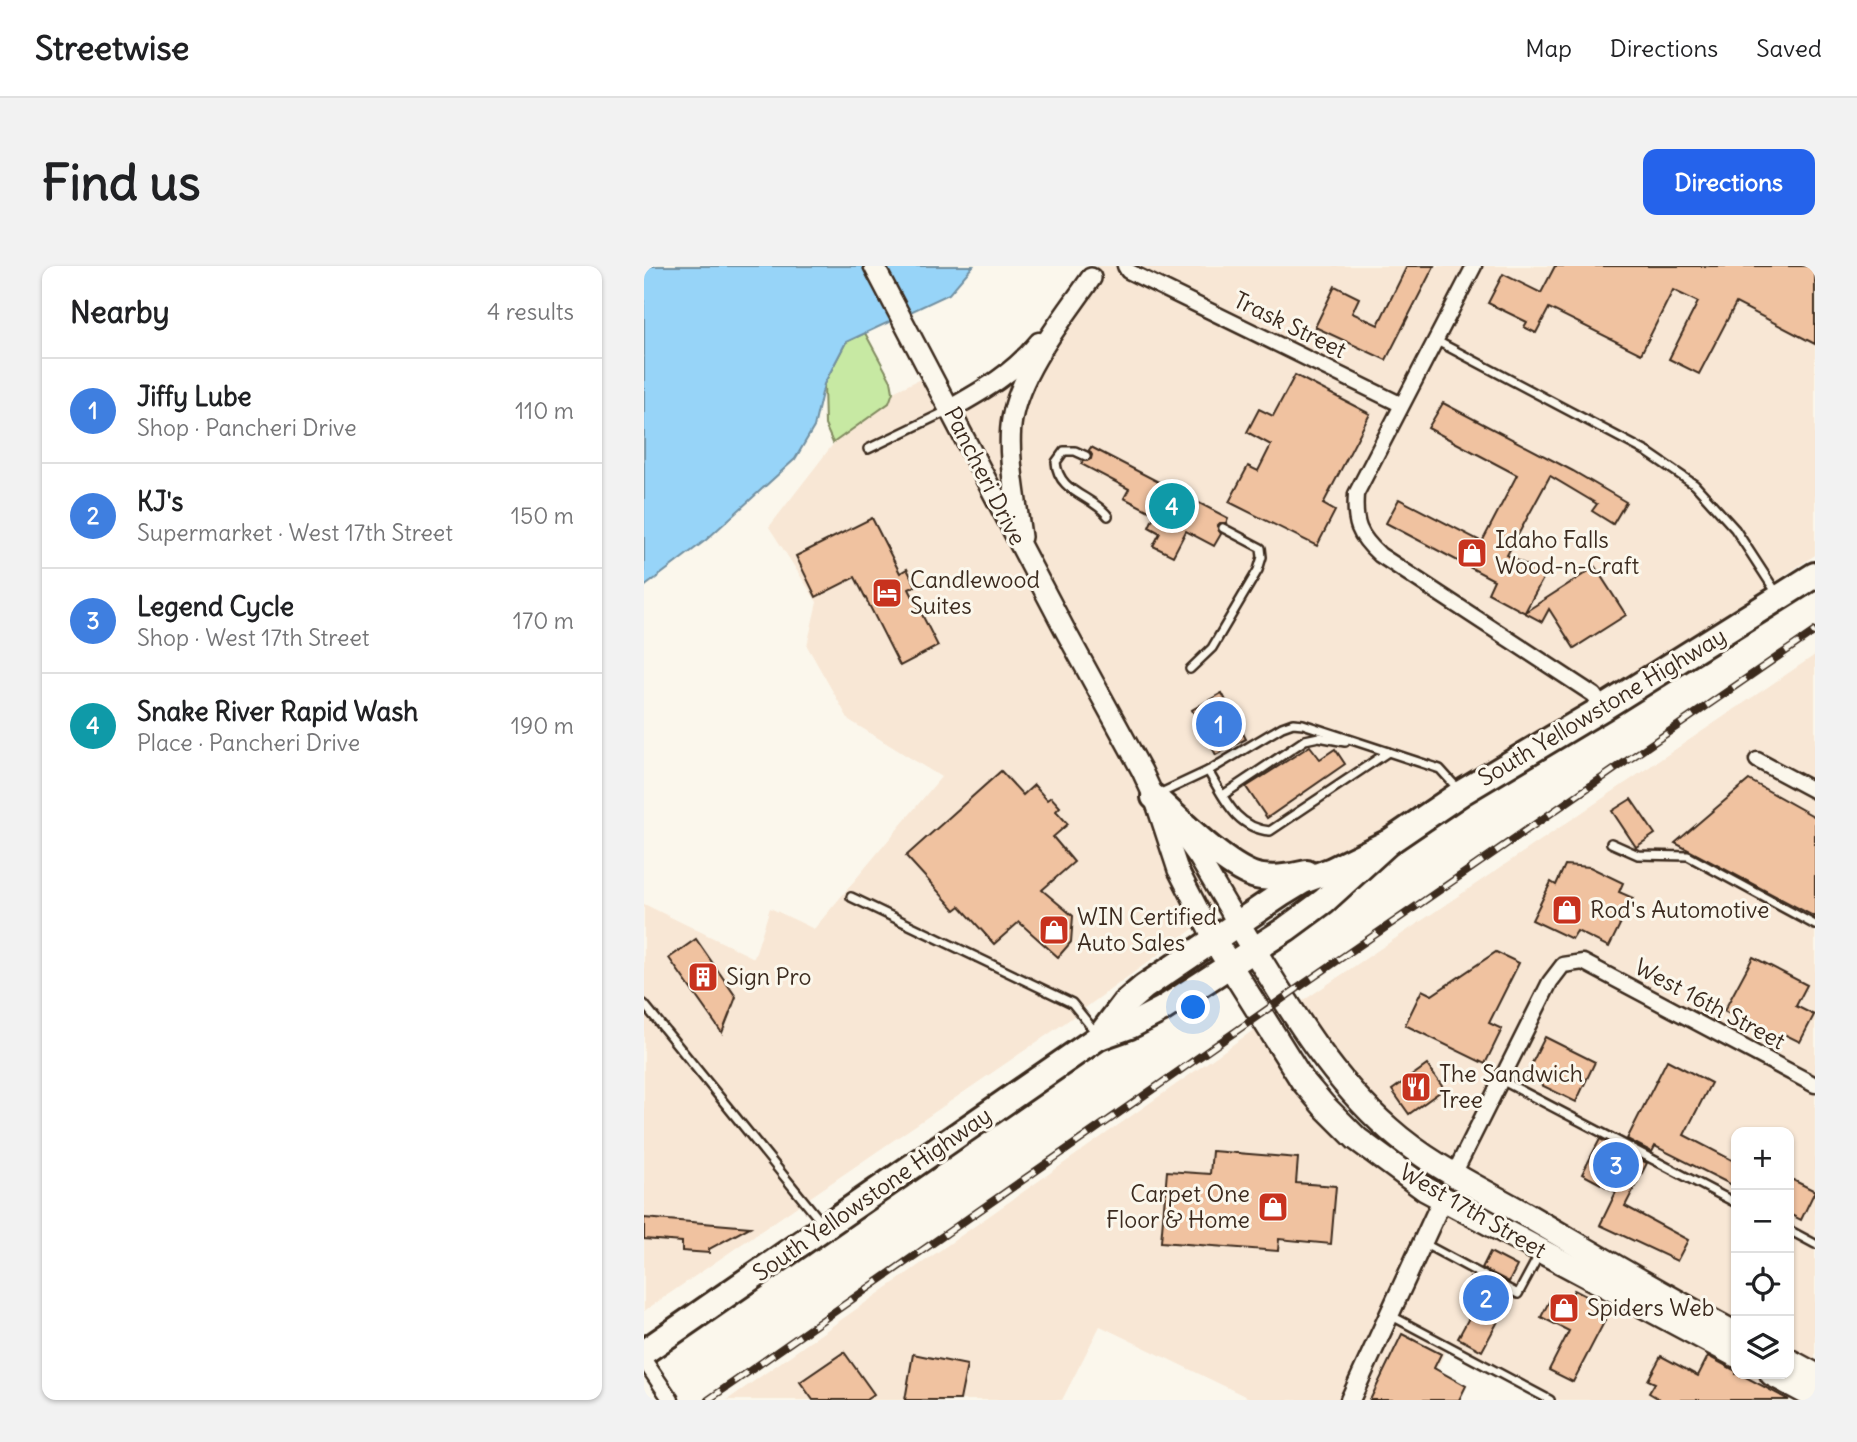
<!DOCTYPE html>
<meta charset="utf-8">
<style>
body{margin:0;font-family:Delius,sans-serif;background:#f2f2f2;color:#202124}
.controls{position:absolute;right:21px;bottom:21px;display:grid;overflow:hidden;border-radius:14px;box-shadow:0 2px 5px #0004}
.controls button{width:63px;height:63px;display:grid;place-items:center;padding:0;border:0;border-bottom:2px solid #e0e0e0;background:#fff;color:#202124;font:35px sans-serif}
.you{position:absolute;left:550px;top:742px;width:24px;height:24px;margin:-18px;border:5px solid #fff;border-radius:50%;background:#1a73e8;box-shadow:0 0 0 10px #1a73e833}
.badge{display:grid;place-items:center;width:46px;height:46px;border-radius:50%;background:#2563eb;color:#fff;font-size:23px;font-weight:700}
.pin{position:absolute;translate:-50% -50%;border:4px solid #fff;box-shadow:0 2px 7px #0006}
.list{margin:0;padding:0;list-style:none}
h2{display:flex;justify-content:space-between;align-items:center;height:91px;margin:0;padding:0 28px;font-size:30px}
h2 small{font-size:23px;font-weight:400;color:#757577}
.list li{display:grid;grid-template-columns:46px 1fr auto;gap:21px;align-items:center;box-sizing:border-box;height:105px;padding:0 28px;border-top:2px solid #e0e0e0}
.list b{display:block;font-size:26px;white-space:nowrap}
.list p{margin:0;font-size:23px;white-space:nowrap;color:#757577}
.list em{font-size:23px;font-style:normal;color:#757577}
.icon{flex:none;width:38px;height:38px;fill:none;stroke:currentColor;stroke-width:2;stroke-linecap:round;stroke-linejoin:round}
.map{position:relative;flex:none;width:1171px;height:1134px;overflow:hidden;border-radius:14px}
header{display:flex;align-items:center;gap:42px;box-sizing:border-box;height:98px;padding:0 35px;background:#fff;border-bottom:2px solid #e0e0e0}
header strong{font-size:33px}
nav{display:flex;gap:38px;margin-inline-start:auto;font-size:24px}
.intro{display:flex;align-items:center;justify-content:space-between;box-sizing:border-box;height:168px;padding:0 42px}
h1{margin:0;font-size:49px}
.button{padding:18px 32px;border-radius:14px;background:#2563eb;color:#fff;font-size:24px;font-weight:700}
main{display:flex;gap:42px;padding:0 42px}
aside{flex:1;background:#fff;border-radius:14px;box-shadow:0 2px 5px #0004}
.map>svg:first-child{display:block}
</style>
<header>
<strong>Streetwise</strong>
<nav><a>Map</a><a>Directions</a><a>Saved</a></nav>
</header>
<div class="intro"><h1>Find us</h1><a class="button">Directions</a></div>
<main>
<aside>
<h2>Nearby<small>4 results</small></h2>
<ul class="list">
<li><span class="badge" style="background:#3f7fe0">1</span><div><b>Jiffy Lube</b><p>Shop · Pancheri Drive</p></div><em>110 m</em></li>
<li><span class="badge" style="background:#3f7fe0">2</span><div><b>KJ's</b><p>Supermarket · West 17th Street</p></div><em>150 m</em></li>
<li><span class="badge" style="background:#3f7fe0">3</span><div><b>Legend Cycle</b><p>Shop · West 17th Street</p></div><em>170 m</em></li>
<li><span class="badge" style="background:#0f9aa8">4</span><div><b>Snake River Rapid Wash</b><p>Place · Pancheri Drive</p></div><em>190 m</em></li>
</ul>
</aside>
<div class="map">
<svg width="1171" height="1134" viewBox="0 0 1171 1134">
<rect width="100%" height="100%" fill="#fbf7ec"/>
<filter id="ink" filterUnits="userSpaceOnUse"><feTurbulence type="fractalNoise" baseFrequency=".0143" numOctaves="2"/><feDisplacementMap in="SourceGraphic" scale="14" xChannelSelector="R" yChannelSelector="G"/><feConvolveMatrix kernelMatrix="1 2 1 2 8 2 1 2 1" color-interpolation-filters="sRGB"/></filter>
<g filter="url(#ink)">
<g fill="#f8e7d5" fill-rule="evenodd">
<path d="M454 0H1171V289L745 576 571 647 422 756 0 1045V638L110 692 126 642 170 663 297 511 205 454 163 380 173 336 125 261 190 177 244 138 249 126 287 108 307 143 344 122Z"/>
<path d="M1171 389V1134H906L804 1080 777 1134H609L456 1060 418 1134H83L621 756 680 840 799 922 740 867 647 743ZM1092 866H1145V1108H1092Z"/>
</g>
<path fill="#c7e9a3" stroke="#818a60" stroke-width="2" d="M221 67 247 115 249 126 245 137 189 177 181 159 180 118 202 76Z"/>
<path fill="#97d4f8" stroke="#7290a1" stroke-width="2" d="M0 0H329L305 28 202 76 180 118 170 161 151 193 62 274 0 321Z"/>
<g fill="#f0c2a0" stroke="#3b2a1e" stroke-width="2">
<path d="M763 0H790L742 94 671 61 691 20 715 32 708 47 734 59Z"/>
<path d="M911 0H1171V78L1092 37 1055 108 1025 93 1054 36 1029 24 997 88 905 42 892 67 880 61 883 56 844 37 859 8 897 27Z"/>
<path d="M651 109 726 148 679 238 691 245 673 280 585 236 604 200 614 205 627 179 603 166 615 143 629 150Z"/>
<path d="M799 137 929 205 982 236 969 258 948 245 953 238 906 210 863 289 901 309 881 346 951 301 982 349 930 382 905 343 898 356 844 327 850 314 742 257 755 233 838 276 873 209 784 162Z"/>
<path d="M447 181 584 252 582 257H576L573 260 577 268 570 280 542 265 529 290 509 280 516 267 505 261 511 248 480 232 485 223 437 198 439 195 447 193 448 189 445 184Z"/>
<path d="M228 252 256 307 263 303 272 320 265 323 294 380 256 400 211 311 172 331 152 290Z"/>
<path d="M578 427 602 473 572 489 548 444Z"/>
<path d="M666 480 676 493 691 483 701 498 623 552 602 521Z"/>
<path d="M357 505 379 529 390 519 403 534 407 531 416 541 412 545 424 558 409 571 430 596 398 624 429 650 427 676 414 691 375 656 350 678 316 640 311 644 262 590Z"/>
<path d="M1105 514 1171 551V651L1031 577Z"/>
<path d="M987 533 1011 568 992 581 968 545Z"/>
<path d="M921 599 946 601 979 617 975 626 989 632 965 681 933 665 928 673 888 654 907 616 912 619Z"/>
<path d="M52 673 92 731 78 767 25 692Z"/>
<path d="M852 686 875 697 845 757 858 763 841 798 761 759 778 724 788 729Z"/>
<path d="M1109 691 1163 719 1152 740 1170 749 1156 776 1138 767 1135 774 1080 745Z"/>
<path d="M901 771 951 796 932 836 881 811Z"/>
<path d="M1023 794 1067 817 1040 869 1092 896V921L1011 880 1008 886 983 873Z"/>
<path d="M783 799 800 823 765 848 748 824Z"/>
<path d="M956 873 1003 897 981 940 1044 974 1033 995 956 959 972 926 938 908Z"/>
<path d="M568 885 654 892 652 917 692 920 687 978 635 973 634 985 517 976 523 905 566 908Z"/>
<path d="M1145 912 1171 925 1157 954 1145 948Z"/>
<path d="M0 952 106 961 65 983V987L38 985V976L0 973Z"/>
<path d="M846 986 873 1000 865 1016 838 1002Z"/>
<path d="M826 1012 831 1015 832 1012 859 1027 858 1029 866 1033 838 1085 814 1072 832 1039 816 1031Z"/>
<path d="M930 1024 967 1043 929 1116 905 1104 925 1065 897 1051 909 1028 924 1036Z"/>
<path d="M758 1068 797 1088 790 1102 822 1120 815 1134H726Z"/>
<path d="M200 1086 230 1128 222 1134H169L156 1116Z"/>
<path d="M269 1088 323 1099 316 1134H261Z"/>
<path d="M1017 1090 1054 1110 1064 1090 1092 1105V1108H1096L1145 1134H1017L1005 1127 1011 1117 1004 1114Z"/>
</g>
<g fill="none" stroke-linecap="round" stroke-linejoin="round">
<g stroke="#3b2a1e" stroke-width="12">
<g id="service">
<path d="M791 74 1003 186 1051 219 1091 263 1134 329"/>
<path d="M224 183 303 145"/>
<path d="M442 190 431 185H420L412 196C414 227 448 229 464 250"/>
<path d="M546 403 568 382 614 304 618 291 617 282 579 262"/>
<path d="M564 505C580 531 591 562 626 565L744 486"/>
<path d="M515 528 564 505 638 461 649 457 659 458 796 503 815 524"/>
<path d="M579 529 661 474 675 471 701 476"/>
<path d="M967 577 994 589 1044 590 1171 659"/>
<path d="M207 631 428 737 453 768"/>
<path d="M0 738 178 957"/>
<path d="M857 814 1092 937"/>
<path d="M1145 964 1171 978"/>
<path d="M779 977 874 1028 895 989"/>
<path d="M746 1049 906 1134"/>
</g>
</g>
<g stroke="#3b2a1e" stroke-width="19">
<g id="minor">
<path d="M481 0 484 5 756 138"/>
<path d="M830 0 712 228C710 257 714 269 736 289L950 429 959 442"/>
<path d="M1113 494 1171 525"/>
<path d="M810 908 906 716 919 699 939 696 1171 819"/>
<path d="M0 1094 27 1134"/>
</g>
</g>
<g stroke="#3b2a1e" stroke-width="23">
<g id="tertiary">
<path d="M306 143C340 124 370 107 395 76"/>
<path d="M706 1134 799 932"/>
</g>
</g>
<g stroke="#3b2a1e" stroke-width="24">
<g id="secondary">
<path d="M230 0 422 366 498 505 510 531 534 604 570 674"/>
<path d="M377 271C373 237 362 186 368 153 377 103 419 53 447 12"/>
<path d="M534 563 555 592 594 658"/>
</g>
</g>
<g stroke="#3b2a1e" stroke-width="28">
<g id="primary">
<path d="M594 658C638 729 681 807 745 863 785 899 837 923 884 950 953 990 1021 1031 1092 1068"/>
<path d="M570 674 658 814 680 840 713 873 781 923 1092 1089"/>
<path d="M1145 1095 1171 1109"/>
<path d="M1128 1108 1171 1131"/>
</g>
</g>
<g stroke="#3b2a1e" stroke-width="30">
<g id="trunk">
<path d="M510 531C536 554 577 597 609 609 624 614 647 611 663 607"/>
<path d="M455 771 480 738 500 721 636 629 659 615 688 604 745 576 817 527 959 442 1171 309"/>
<path d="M0 1086 455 771 486 760 517 744 642 663 680 635 745 576"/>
</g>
</g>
<use href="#service" stroke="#fbf7ec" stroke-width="7"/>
<use href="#minor" stroke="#fbf7ec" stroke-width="14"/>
<use href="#tertiary" stroke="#fbf7ec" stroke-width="18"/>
<use href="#secondary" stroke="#fbf7ec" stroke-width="19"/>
<use href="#primary" stroke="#fbf7ec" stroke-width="23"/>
<use href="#trunk" stroke="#fbf7ec" stroke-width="24"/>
<g stroke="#3b2a1e" stroke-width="8">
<path id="rail" d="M64 1134 661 717 1171 365"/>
</g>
<use href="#rail" stroke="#fbf7ec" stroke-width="5" stroke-dasharray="16" stroke-linecap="butt"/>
</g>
</g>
<defs>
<g id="shop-square" transform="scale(1.575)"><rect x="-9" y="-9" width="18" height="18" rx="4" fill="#c8321e" stroke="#fbf7ec"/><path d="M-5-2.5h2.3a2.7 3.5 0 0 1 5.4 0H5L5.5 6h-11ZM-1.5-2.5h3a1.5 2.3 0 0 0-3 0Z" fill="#fff"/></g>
<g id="hotel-square" transform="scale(1.575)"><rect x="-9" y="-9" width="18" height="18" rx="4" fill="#c8321e" stroke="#fbf7ec"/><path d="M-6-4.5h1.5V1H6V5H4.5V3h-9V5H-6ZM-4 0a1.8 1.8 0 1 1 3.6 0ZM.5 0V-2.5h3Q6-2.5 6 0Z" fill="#fff"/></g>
<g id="building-square" transform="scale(1.575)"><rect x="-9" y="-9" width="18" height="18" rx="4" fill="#c8321e" stroke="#fbf7ec"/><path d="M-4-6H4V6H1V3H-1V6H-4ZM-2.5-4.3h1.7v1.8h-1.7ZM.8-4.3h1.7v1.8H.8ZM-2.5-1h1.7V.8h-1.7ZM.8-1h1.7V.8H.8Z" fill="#fff"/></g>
<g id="restaurant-square" transform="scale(1.575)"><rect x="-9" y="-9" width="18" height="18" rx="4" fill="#c8321e" stroke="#fbf7ec"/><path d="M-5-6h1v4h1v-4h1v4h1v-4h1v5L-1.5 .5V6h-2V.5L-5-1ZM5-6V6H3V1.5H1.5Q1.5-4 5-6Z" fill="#fff"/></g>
</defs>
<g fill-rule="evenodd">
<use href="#shop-square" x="828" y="287"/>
<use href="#hotel-square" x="243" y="327"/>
<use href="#shop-square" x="923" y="644"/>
<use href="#shop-square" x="410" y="664"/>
<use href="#building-square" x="59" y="711"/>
<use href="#restaurant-square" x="772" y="821"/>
<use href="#shop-square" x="629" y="941"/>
<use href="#shop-square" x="920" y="1042"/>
</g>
<g text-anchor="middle" stroke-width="6" stroke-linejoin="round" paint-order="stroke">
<g font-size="23" fill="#3b2a1e" stroke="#fbf7ec">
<text transform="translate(646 59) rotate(26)" y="8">Trask Street</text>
<text transform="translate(341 210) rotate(63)" y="8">Pancheri Drive</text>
<text transform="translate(958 441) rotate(-31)" y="8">South Yellowstone Highway</text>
<text transform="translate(1066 738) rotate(28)" y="8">West 16th Street</text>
<text transform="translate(228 928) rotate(-35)" y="8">South Yellowstone Highway</text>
<text transform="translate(829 945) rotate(30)" y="8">West 17th Street</text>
</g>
<g font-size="23" fill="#3b2a1e" stroke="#fbf7ec" text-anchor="start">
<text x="851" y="282">Idaho Falls<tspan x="851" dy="26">Wood-n-Craft</tspan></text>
<text x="266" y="322">Candlewood<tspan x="266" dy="26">Suites</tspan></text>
<text x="946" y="652">Rod's Automotive</text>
<text x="433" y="659">WIN Certified<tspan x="433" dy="26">Auto Sales</tspan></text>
<text x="82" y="719">Sign Pro</text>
<text x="795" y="816">The Sandwich<tspan x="795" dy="26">Tree</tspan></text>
<text x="606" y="936" text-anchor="end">Carpet One<tspan x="606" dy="26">Floor &amp; Home</tspan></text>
<text x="943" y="1050">Spiders Web</text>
</g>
</g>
</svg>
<div class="controls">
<button>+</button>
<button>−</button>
<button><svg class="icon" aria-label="locate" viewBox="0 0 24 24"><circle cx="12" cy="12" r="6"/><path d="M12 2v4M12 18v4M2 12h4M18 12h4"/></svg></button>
<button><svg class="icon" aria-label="layers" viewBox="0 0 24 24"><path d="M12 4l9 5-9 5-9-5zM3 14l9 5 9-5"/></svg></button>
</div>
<div class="you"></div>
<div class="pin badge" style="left:575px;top:458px;background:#3f7fe0">1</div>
<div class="pin badge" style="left:842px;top:1032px;background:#3f7fe0">2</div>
<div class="pin badge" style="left:972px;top:899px;background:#3f7fe0">3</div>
<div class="pin badge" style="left:528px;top:240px;background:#0f9aa8">4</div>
</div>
</main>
